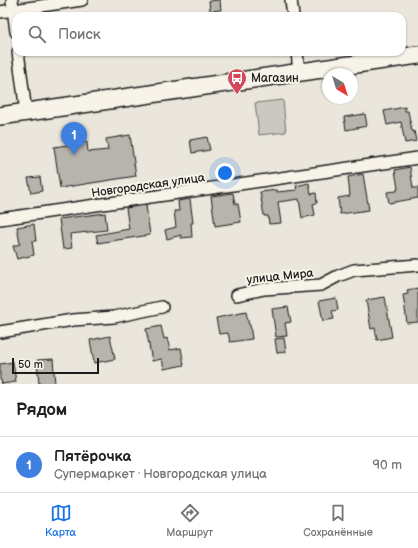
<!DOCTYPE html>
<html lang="ru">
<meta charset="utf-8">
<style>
body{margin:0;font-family:"Balsamiq Sans",sans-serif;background:#f2f2f2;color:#202124}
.compass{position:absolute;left:322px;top:68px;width:36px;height:36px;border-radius:50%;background:#fff;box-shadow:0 1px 3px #0004;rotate:142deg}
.scale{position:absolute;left:12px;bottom:10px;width:87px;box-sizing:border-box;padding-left:4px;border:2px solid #1c1c1c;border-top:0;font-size:11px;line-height:14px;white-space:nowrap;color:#1c1c1c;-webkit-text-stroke:3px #f7f3e8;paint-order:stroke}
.you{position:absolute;left:225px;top:173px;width:14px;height:14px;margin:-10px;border:3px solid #fff;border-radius:50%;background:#1a73e8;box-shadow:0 0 0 6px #1a73e833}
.badge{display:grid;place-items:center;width:26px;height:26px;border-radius:50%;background:#1a73e8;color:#fff;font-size:13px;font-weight:700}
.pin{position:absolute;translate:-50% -33px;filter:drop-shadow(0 1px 2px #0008)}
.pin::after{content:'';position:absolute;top:21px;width:14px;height:12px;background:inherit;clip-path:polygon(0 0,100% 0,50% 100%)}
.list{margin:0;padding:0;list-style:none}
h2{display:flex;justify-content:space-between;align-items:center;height:52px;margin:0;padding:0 16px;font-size:17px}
h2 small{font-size:13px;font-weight:400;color:#757577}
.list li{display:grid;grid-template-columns:26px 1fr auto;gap:12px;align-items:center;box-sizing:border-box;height:56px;padding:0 16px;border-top:1px solid #e0e0e0}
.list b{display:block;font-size:15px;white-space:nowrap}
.list p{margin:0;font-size:13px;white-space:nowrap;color:#757577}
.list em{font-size:13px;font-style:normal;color:#757577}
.icon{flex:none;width:22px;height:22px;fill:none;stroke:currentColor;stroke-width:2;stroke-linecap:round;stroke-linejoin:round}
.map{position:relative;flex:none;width:418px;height:384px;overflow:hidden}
.search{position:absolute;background:#fff;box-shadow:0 1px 3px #0004;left:12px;right:12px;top:12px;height:44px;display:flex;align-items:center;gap:10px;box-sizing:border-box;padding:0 14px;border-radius:12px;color:#757577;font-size:15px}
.sheet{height:108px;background:#fff}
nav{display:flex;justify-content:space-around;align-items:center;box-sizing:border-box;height:56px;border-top:1px solid #e0e0e0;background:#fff;font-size:11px;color:#757577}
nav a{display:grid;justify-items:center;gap:2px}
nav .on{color:#1a73e8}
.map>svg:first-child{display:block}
</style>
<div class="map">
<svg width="418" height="384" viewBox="0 0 418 384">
<rect width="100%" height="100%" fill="#eae6dc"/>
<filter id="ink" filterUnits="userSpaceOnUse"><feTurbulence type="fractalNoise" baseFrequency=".025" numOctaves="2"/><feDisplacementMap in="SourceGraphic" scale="8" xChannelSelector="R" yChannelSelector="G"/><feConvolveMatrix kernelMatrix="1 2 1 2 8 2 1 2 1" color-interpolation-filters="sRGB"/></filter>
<g filter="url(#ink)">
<path fill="#ccc8c0" stroke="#74726e" d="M283 100 286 132 259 135 255 103Z"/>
<g fill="#b6b4ac" stroke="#1c1c1c">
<path d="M220 0 221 10 210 11 209 1Z"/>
<path d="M405 107V111H408L412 131H414L416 141 405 143 401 122 387 125 384 111Z"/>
<path d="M365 114 367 126 346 130 344 117Z"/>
<path d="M130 135 136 176 60 188 54 147 87 142 88 152 108 150 106 139Z"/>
<path d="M207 137 210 150 192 153 190 140Z"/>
<path d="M410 167 413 188H418V198L389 203 387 192 397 191V189H398L395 170Z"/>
<path d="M363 174 369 210 340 214 338 198 350 196 348 177Z"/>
<path d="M40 177 42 191 31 193 28 178Z"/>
<path d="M309 183 311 194 316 193 317 203 313 204 315 215 302 218 299 199 278 202 281 223 269 224 268 216H264L260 192 277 190V192L297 190 296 186Z"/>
<path d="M233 193 235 204H238L241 222 215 226 211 196Z"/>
<path d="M190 199 193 223H191L192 237 181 238V235L167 239 165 230 176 227 174 211H179L178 201Z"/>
<path d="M146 205 150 235 98 243 96 235 129 229 126 208Z"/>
<path d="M105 213 107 230 70 234 72 248 63 249 59 219Z"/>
<path d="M34 224 36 241H32L34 255 17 259 13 246 20 244 17 227Z"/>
<path d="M418 288V322L407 323 403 295 408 294 407 290Z"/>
<path d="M385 297 392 337 377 340 375 328 371 329 366 300Z"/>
<path d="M336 298 338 310 332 311 334 319 323 321 319 301Z"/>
<path d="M288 307 291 322 285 323 287 336 276 337 272 309Z"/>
<path d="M246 312 249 325H250L252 339 230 342 228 333 219 334 216 318Z"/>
<path d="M161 326 164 339 167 338 170 350 181 348 184 365 164 369 162 359 152 361 146 329Z"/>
<path d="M110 336 115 359 94 363 90 340Z"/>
<path d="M284 338 286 352 277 353 275 339Z"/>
<path d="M53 359 55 384H39L37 360Z"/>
<path d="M13 362 16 382 2 384 1 380H0V364Z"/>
</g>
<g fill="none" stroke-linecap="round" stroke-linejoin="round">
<g stroke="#1c1c1c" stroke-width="14">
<g id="street">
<path d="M12 0 16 32"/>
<path d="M291 0 293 16"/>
<path d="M0 12 82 0"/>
<path d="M18 52 26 112"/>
<path d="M297 52 299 72"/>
<path d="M0 219 418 158"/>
<path d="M237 295 264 289 321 285 338 276 354 270 418 265"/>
<path d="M0 332 73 320 114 317 162 307"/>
</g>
</g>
<g stroke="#1c1c1c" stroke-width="20">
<path id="primary" d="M0 116 418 55"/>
</g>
<use href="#street" stroke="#f7f3e8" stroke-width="11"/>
<use href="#primary" stroke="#f7f3e8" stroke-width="17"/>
</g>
</g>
<defs>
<g id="bus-pin" transform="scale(1)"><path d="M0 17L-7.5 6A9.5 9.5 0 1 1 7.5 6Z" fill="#d1495b" stroke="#f7f3e8"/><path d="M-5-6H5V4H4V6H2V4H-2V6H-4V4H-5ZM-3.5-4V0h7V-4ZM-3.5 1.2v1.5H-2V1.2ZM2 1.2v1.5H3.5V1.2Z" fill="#fff"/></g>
</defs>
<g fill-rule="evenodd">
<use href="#bus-pin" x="237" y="78"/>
</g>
<g text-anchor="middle" stroke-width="4" stroke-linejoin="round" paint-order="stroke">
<g font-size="12" fill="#1c1c1c" stroke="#f7f3e8" text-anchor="start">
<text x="251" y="82">Магазин</text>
</g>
<g font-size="12" fill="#1c1c1c" stroke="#f7f3e8">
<text transform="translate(148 185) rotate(-8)" y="4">Новгородская улица</text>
<text transform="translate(280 276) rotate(-6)" y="4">улица Мира</text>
</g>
</g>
</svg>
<svg class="compass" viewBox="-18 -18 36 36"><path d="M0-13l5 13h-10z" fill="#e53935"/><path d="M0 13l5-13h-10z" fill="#757577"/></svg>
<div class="scale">50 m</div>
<div class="you"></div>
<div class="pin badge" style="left:74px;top:155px;background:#3f7fe0">1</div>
<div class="search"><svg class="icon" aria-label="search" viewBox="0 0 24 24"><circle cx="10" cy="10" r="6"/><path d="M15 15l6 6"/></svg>Поиск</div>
</div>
<section class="sheet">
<h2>Рядом<small></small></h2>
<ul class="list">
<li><span class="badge" style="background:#3f7fe0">1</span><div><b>Пятёрочка</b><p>Супермаркет · Новгородская улица</p></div><em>90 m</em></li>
</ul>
</section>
<nav>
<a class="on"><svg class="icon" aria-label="map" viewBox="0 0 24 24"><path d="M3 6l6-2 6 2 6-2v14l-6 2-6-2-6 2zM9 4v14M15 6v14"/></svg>Карта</a>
<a><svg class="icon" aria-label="directions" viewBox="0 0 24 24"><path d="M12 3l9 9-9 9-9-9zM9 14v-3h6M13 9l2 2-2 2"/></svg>Маршрут</a>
<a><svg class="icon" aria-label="saved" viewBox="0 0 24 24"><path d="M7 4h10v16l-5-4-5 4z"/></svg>Сохранённые</a>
</nav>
